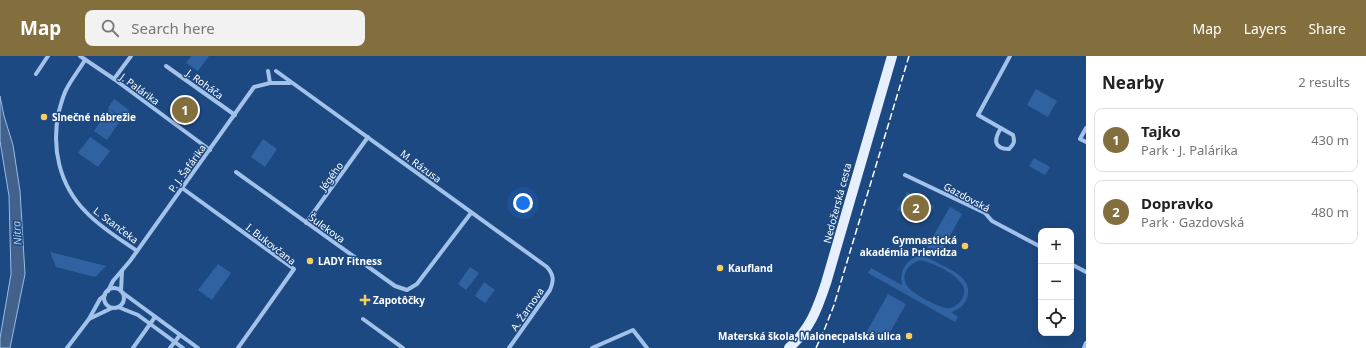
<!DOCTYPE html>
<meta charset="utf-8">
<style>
body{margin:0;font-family:"Noto Sans",sans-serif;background:#f2f2f2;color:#222}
.controls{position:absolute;right:12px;bottom:12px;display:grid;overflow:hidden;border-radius:8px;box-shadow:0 4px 16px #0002}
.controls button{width:36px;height:36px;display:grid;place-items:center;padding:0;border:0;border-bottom:1px solid #e0e0e0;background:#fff;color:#222;font:20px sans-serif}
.you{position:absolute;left:523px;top:147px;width:14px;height:14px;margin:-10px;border:3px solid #fff;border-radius:50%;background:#1a73e8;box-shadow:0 0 0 6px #1a73e833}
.badge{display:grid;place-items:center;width:26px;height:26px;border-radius:50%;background:#836f3e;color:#fff;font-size:13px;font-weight:700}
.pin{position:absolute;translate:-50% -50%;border:2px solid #fff;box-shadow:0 1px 4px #0006}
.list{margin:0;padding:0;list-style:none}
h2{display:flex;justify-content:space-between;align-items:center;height:52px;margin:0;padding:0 16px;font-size:17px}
h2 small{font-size:13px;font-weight:400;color:#767676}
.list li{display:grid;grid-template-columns:26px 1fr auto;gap:12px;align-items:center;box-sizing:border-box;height:64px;margin:0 8px 8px;padding:0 8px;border:1px solid #e0e0e0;border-radius:8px}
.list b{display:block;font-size:15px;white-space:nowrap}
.list p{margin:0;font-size:13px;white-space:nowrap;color:#767676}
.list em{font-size:13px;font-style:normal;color:#767676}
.icon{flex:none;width:22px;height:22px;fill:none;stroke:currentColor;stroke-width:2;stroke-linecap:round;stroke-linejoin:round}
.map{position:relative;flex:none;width:1086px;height:292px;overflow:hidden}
header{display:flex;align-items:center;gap:24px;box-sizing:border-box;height:56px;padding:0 20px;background:#836f3e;color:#fff}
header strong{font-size:19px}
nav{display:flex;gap:22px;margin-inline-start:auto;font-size:14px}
.search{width:280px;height:36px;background:#f2f2f2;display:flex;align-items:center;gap:10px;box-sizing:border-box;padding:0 14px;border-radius:8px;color:#767676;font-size:15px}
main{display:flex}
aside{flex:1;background:#fff}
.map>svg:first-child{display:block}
</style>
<header>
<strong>Map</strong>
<div class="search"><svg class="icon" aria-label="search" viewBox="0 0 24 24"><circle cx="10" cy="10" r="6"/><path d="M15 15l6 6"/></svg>Search here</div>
<nav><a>Map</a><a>Layers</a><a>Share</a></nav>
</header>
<main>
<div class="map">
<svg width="1086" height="292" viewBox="0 0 1086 292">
<rect width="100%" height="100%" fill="#1d4982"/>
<g fill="#3062a1" fill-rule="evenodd">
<path d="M191 0H209L198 15 186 7Z"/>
<path d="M1036 33 1057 45 1048 61 1027 49Z"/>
<path d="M114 43 129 54 123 62 108 52Z"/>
<path d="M109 53 122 62 107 84 94 75Z"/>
<path d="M90 81 110 95 98 111 78 97Z"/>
<path d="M263 83 277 93 265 111 251 101Z"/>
<path d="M1034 102 1050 111 1045 119 1029 110Z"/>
<path d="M907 136 934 150 927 164 915 163 897 154Z"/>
<path d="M950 151 962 158 940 198 927 191Z"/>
<path d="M50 196 106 210 95 221 56 211Z"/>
<path d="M920 200C929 201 936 206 944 210 957 217 973 225 967 242 964 250 958 254 951 256L958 261 955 266 868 217 871 212 902 229C899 215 906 203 920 200ZM921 204C936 208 978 226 960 246 956 250 951 253 946 252 938 251 913 238 908 231 899 219 909 207 921 204Z"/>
<path d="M218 208 231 217 212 244 198 234Z"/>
<path d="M470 211 479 217 466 234 458 228Z"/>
<path d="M484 226 495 234 485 247 475 240Z"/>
<path d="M888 238 906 248 884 287 866 277Z"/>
</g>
<path fill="#42628c" stroke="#96bdeb" d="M0 40 4 60 13 89 20 135 25 218 10 292H0V282L11 218 9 140 0 85Z"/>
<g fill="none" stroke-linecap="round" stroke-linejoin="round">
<g stroke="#a3c2ea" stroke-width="4">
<path d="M80 0 114 23 210 94"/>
<path d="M85 4C79 14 71 24 66 34 63 40 61 48 59 55 51 91 59 129 86 156 101 172 120 183 137 195"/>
<path d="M166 10 235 59"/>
<path d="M268 15 270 27"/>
<path d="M276 15 547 211C554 219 554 225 550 234L509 292"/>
<path d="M36 18 48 0"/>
<path d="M114 23 131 0"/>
<path d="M1001 72C994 83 993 93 1009 93 1014 88 1015 86 1013 79L978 59 1010 0"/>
<path d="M1086 72 1080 83 1086 86"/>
<path d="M236 116 395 230 407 234 417 228 471 157"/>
<path d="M905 119 985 157 992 165 1041 191"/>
<path d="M182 132 294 213 238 292"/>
<path d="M306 167 368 81"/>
<path d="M1071 208 1086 216"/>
<circle cx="114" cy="242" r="10"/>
<path d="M108 235 113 225 130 205 254 31 270 27H290"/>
<path d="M121 235 122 215"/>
<path d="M123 237 198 292"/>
<path d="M118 251 138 259 183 292"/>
<path d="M89 263 112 252"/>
<path d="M363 263 403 292"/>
<path d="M67 292 89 263 100 243 105 239"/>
<path d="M133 292 155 261"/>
<path d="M170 292 180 279"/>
<path d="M592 292 633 274 647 292"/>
<path d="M1084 292 1086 287"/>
</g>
<path stroke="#e6effe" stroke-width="10" d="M789 292C810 273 817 254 826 227L892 0"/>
<path stroke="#fff" stroke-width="1.5" stroke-dasharray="7 3" stroke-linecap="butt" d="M816 292 825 272 834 249 909 0"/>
</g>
<g fill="#f9ce61" stroke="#1d4982" stroke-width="1.5">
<circle cx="44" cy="61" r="4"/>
<circle cx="965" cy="190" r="4"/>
<circle cx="310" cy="205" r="4"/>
<circle cx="720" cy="212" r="4"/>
<path d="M363 238h4v4h4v4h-4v4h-4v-4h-4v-4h4z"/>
<circle cx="909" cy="280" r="4"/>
</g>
<g text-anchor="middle" stroke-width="3" stroke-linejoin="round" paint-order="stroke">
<g font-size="10" fill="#fff" stroke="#1d4982">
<text transform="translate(205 28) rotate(36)" y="4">J. Roháča</text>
<text transform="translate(140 33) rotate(36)" y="4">J. Palárika</text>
<text transform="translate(421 110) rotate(36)" y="4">M. Rázusa</text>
<text transform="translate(187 112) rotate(-54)" y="4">P. J. Šafárika</text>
<text transform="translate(331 120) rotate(-54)" y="4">Jégého</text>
<text transform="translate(967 141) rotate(28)" y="4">Gazdovská</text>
<text transform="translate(837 147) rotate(-75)" y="4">Nedožerská cesta</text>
<text transform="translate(116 169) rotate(37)" y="4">L. Stančeka</text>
<text transform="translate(327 172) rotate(36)" y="4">Šulekova</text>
<text transform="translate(271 188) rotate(38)" y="4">I. Bukovčana</text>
<text transform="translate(527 253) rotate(-55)" y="4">A. Žarnova</text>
</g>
<g font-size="10" font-weight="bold" fill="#fff" stroke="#1d4982" text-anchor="start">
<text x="52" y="65">Slnečné nábrežie</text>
<text x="957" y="188" text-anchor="end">Gymnastická<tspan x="957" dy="12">akadémia Prievidza</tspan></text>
<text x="318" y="209">LADY Fitness</text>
<text x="728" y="216">Kaufland</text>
<text x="373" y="248">Zapotôčky</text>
<text x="901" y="284" text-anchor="end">Materská škola, Malonecpalská ulica</text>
</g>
<g font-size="11" font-style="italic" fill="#aecdf1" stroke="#1d4982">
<text transform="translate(17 177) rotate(-94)" y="4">Nitra</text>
</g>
</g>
</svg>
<div class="controls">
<button>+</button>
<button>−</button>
<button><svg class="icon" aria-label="locate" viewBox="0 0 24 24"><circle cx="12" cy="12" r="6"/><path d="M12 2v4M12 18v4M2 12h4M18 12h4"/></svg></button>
</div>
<div class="you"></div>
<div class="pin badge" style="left:185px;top:54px">1</div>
<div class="pin badge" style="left:916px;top:152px">2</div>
</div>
<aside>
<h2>Nearby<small>2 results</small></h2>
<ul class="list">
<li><span class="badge">1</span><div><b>Tajko</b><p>Park · J. Palárika</p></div><em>430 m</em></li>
<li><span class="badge">2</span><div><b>Dopravko</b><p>Park · Gazdovská</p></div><em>480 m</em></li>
</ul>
</aside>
</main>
